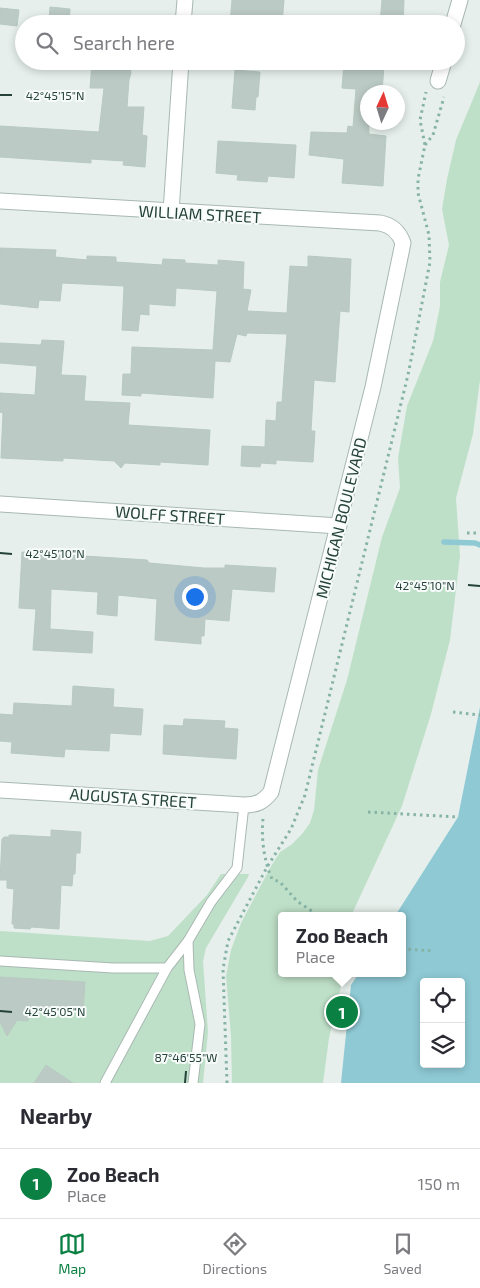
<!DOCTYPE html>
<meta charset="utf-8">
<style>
body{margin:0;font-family:"Exo 2",sans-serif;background:#f2f2f3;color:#2b2b33}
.controls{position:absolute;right:15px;bottom:15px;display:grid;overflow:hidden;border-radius:5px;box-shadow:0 2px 8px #0003}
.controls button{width:45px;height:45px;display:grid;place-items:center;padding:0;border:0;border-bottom:1px solid #e1e1e2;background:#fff;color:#2b2b33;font:25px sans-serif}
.compass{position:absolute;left:360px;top:85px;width:45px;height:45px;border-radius:50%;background:#fff;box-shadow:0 2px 8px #0003;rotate:4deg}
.you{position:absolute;left:194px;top:596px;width:18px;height:18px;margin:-12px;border:4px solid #fff;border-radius:50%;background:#1a73e8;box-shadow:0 0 0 8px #1a73e833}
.badge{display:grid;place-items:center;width:32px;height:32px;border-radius:50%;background:#0b8043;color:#fff;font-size:16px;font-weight:700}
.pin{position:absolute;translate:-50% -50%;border:2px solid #fff;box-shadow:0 1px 5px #0006}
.popup{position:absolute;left:278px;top:912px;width:128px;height:65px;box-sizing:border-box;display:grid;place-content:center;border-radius:5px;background:#fff;filter:drop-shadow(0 1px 4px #0005);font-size:16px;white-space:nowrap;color:#7c7c81}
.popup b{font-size:19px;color:#2b2b33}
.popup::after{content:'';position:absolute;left:50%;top:100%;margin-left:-10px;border:10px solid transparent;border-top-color:#fff}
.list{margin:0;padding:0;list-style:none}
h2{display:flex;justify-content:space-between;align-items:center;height:65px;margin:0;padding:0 20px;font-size:21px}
h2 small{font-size:16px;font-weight:400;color:#7c7c81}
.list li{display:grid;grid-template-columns:32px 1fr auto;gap:15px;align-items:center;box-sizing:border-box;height:70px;padding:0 20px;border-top:1px solid #e1e1e2}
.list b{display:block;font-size:19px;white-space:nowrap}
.list p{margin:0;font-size:16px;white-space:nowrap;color:#7c7c81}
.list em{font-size:16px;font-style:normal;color:#7c7c81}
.icon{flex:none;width:28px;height:28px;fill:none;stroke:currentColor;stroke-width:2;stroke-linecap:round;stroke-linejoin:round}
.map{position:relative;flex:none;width:480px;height:1083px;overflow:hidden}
.search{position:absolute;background:#fff;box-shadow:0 2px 8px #0003;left:15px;right:15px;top:15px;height:55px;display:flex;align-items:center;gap:12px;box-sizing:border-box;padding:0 18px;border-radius:28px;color:#7c7c81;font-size:19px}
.sheet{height:135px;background:#fff}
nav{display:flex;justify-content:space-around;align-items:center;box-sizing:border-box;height:70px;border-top:1px solid #e1e1e2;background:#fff;font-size:14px;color:#7c7c81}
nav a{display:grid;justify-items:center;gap:2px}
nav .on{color:#0b8043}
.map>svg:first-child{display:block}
</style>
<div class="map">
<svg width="480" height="1083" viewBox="0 0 480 1083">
<rect width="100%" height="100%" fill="#e6efeb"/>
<g fill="#bfe0c8">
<path d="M480 82V380L473 434 456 498 460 556 450 640 431 714 402 806 351 916H282V973H339L342 982 329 1038 323 1083H232L231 1036 226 976 231 950 241 923 270 868 280 852 291 845 302 834 310 823 314 810 318 770 347 680 382 537 400 488 398 458 407 406 433 341 440 306V282L449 245 442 209 447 179 456 140Z"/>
<path d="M221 874H249L248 877 206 948 203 961 208 1032 203 1083H0V931L150 941 168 936 207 895Z"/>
</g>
<path fill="#8ec9d4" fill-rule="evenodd" d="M480 707V1083H341L351 985 359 973H402V916H395L458 817ZM424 982H461V1064H424Z"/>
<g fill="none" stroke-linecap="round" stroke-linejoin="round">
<path stroke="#8ec9d4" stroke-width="5.5" d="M444 542 475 543 480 545"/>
</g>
<g fill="#bbcac4" stroke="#b8c9c2">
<path d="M232 0H284L282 24 230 23Z"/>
<path d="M382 0H404L403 24H380Z"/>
<path d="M50 7 70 9 69 24H49Z"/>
<path d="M0 8 19 10 17 26 0 24Z"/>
<path d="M92 63 130 66 131 73 129 80 127 107H144L142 135 147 136 145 167 123 165 124 161 91 159V163L0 157V126L99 132 104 88H90Z"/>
<path d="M344 63 384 66 382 92H368L369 134 386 136 383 186 342 183 344 159 309 155 311 132 347 133 348 126 353 127 356 89 342 88Z"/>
<path d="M235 70 260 72 258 97H256L255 110 232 108Z"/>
<path d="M218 141 296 145 294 178 268 176 267 182 237 180 238 175 216 173Z"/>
<path d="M0 248 56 250 55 257 87 260V256L116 257V262L162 265 163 259 185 260V263L218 265V260L244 262 243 289 251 290 247 311 287 313 290 266 308 267V256L351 259 349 312 340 311 335 382 314 380 311 431H315L313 462 276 460V464L261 463 260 467 241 466 242 446 265 447 266 420 276 421 277 402H282L287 334 247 333 246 336 237 334 230 362 215 361 213 398 141 393V396L122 395 123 374H131L132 347 213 350 217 291 176 288 175 306 149 304V315L140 314 138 331 122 330 124 286 62 283 60 301 39 300 38 308 0 304Z"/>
<path d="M42 340 64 341 61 375 86 376 84 401 130 403 128 425 210 430 208 465 160 462V465L125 463 121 468 114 461 63 458V461L1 458 3 413 0 412V393L35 395 37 366 0 363V343L41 345Z"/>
<path d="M22 552 147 560 149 563 204 568H225V565L276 568 274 592 232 589 229 621 205 619 204 636H201V644L155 640 157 599 118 595 117 616 97 614 98 592 51 589 50 629 93 632 92 653 33 650 36 609 19 608Z"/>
<path d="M73 686 114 689 113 707 143 709 141 735 110 733 109 751 65 749 64 757 11 753 12 742 0 741V714L13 715 14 703 72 706Z"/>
<path d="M184 719 225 721 224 728 238 729 236 759 163 754 164 725 183 726Z"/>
<path d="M51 830 81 832 80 853H76L75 874H73L72 886 61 885 59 929 31 927 30 929 14 928V924H12L14 889 7 888V880H0L2 839 4 837H9V835H13L51 837Z"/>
<path d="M0 977 85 982 83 1011 29 1008 28 1021 17 1020 7 1036 0 1022Z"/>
<path d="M46 1065 73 1083H34Z"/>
</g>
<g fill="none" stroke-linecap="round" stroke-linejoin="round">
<g stroke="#a8b8b2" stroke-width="11">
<g id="service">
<path d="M188 941 189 970 200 1024 193 1083"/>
<path d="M0 961 113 968H167L188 941 211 902 237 868 244 805"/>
<path d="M105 1083 167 968"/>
</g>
</g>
<g stroke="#a8b8b2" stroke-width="17">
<g id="minor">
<path d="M183 24 185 0"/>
<path d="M453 24 460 0"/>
<path d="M438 81 444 61"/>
<path d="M0 201 380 223C391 225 399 232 403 243L373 387 271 792C263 802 257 805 244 805L0 790"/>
<path d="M171 212 181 61"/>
<path d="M0 504 339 526"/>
</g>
</g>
<g stroke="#86b3a5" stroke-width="3" stroke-dasharray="2.5 4" stroke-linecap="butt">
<path d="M425 145 433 135 444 97"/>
<path d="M467 533H480"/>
<path d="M453 712 480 715"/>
<path d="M368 812 458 817"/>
<path d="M263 819C261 838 264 861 272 879L280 882 297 901 319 916"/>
<path d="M402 949 434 951"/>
<path d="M227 1083 223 969 228 941 267 867 291 829 305 795 408 375 430 262 429 235 418 193V179L425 145 420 120 426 92"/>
</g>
<use href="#service" stroke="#fff" stroke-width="9"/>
<use href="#minor" stroke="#fff" stroke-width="15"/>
</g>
<path fill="none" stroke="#24423a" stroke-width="2" d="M0 95H12M0 553 12 554M468 585 480 586M0 1011 12 1012M185 1083 186 1071"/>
<g text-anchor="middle" stroke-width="4" stroke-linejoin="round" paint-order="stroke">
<g font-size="16" fill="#24423a" stroke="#f7fbf9">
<text transform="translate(200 214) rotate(3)" y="6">WILLIAM STREET</text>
<text transform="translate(170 515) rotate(4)" y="6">WOLFF STREET</text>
<text transform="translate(341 518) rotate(-76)" y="6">MICHIGAN BOULEVARD</text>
<text transform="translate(133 798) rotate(4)" y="6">AUGUSTA STREET</text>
</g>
</g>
<g font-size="12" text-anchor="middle" fill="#24423a" stroke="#f7fbf9" stroke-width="4" stroke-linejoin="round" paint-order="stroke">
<text x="55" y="100">42°45'15"N</text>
<text x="55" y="558">42°45'10"N</text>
<text x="425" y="590">42°45'10"N</text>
<text x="55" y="1016">42°45'05"N</text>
<text x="186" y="1062">87°46'55"W</text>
</g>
</svg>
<div class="controls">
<button><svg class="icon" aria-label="locate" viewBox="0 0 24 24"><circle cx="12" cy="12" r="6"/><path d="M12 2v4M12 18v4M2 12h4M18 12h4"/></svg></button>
<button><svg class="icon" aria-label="layers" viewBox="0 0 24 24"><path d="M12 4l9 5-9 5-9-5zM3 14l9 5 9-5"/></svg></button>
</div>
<svg class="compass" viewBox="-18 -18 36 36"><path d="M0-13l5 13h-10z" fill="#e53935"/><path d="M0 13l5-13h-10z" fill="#7c7c81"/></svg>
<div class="you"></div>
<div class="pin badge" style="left:342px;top:1012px">1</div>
<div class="popup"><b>Zoo Beach</b>Place</div>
<div class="search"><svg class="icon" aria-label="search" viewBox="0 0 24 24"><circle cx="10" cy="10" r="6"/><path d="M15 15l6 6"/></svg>Search here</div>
</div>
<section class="sheet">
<h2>Nearby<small></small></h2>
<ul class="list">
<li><span class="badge">1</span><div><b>Zoo Beach</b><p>Place</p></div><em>150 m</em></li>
</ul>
</section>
<nav>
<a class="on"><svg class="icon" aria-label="map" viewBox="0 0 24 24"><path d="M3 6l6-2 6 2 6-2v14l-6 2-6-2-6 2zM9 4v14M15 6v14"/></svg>Map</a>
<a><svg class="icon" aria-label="directions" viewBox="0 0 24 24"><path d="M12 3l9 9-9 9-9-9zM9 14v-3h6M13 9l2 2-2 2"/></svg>Directions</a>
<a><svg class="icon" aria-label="saved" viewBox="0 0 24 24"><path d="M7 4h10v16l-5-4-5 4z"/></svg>Saved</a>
</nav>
